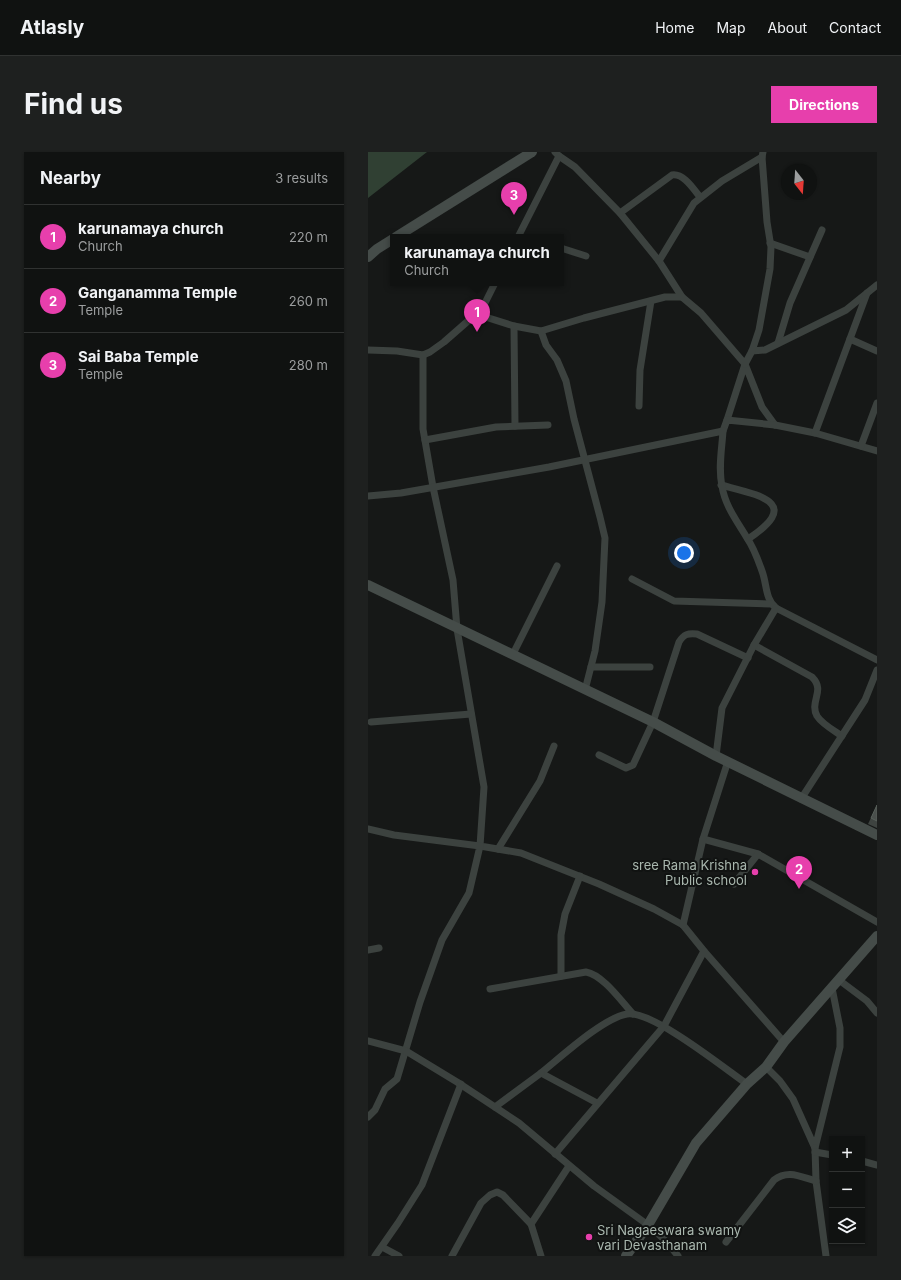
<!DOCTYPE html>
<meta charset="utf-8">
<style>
body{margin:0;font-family:Inter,sans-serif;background:#1e201f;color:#f1f3f6}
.controls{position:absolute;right:12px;bottom:12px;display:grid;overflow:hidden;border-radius:0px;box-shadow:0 1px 3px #0004}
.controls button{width:36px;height:36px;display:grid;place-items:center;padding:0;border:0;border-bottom:1px solid #303231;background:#101211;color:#f1f3f6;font:20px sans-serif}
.compass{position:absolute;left:413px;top:12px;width:36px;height:36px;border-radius:50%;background:#101211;box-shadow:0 1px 3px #0004;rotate:163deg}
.you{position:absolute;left:316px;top:401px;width:14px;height:14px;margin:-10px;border:3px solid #fff;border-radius:50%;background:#1a73e8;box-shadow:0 0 0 6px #1a73e833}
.badge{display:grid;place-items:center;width:26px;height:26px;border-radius:50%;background:#e73fac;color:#fff;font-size:13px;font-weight:700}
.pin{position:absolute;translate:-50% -33px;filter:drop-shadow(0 1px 2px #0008)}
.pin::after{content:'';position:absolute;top:21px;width:14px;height:12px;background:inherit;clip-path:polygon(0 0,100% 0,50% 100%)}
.popup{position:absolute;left:22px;top:82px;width:174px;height:52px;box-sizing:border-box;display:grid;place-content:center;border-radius:0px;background:#101211;filter:drop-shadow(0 1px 3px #0005);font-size:13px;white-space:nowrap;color:#9c9e9f}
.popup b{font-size:15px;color:#f1f3f6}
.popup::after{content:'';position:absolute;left:50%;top:100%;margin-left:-8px;border:8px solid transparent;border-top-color:#101211}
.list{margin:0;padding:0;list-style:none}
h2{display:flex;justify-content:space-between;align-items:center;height:52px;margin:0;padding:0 16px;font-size:17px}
h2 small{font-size:13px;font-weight:400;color:#9c9e9f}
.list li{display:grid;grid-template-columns:26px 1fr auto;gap:12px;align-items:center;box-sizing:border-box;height:64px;padding:0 16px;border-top:1px solid #303231}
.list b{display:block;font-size:15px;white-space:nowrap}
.list p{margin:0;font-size:13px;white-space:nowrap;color:#9c9e9f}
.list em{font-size:13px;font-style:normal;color:#9c9e9f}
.icon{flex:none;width:22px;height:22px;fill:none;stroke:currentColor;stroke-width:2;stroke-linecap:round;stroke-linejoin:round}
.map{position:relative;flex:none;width:509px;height:1104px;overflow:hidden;border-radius:0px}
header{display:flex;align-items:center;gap:24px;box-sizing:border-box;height:56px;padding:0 20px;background:#101211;border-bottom:1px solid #303231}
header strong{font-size:19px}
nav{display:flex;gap:22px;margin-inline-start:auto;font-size:14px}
.intro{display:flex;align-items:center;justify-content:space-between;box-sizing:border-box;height:96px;padding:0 24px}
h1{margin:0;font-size:28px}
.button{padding:10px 18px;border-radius:0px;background:#e73fac;color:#fff;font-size:14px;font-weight:700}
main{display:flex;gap:24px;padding:0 24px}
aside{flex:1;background:#101211;border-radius:0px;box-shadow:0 1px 3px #0004}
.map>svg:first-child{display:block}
</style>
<header>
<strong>Atlasly</strong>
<nav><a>Home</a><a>Map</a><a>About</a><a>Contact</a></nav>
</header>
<div class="intro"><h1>Find us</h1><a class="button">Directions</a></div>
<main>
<aside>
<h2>Nearby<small>3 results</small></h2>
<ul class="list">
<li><span class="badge">1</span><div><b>karunamaya church</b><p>Church</p></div><em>220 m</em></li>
<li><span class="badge">2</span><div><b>Ganganamma Temple</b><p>Temple</p></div><em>260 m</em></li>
<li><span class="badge">3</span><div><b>Sai Baba Temple</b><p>Temple</p></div><em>280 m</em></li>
</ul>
</aside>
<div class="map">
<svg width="509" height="1104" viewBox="0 0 509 1104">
<rect width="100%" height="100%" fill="#161817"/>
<path fill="#304033" d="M0 0H59L0 46Z"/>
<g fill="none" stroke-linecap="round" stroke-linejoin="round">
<g stroke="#3c423f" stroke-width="7">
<path d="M191 4 207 15 252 61 291 109 314 145"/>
<path d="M252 61 304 23C316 21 326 38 332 45"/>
<path d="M150 85 191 4 187 0"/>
<path d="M402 91 442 105"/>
<path d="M193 96 218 104"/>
<path d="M291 109 326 51 354 29 394 5"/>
<path d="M108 162 116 153 127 131"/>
<path d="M146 174 147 274"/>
<path d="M482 187 509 199"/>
<path d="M410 191 422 151 454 78"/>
<path d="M0 198 29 199 55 203 62 200 76 190 108 162 146 174 173 179"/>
<path d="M384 199 397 198 478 158 509 133"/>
<path d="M55 203V277L65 335 85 428 89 477 116 635 112 694 153 701 231 732 286 757 315 773 336 799 416 890"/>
<path d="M271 254 272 218 283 149"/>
<path d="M359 268 377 212 394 255 407 273"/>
<path d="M355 279 359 268 407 273 447 281 509 299"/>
<path d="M447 281 499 141"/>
<path d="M57 288 128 275 180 273"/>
<path d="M493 294 509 251"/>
<path d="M353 333C390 343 436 350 380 387"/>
<path d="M0 344 33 341 181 315 355 279C354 296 350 316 354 334 357 354 369 369 379 386 386 396 390 408 394 419 399 432 397 447 408 456"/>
<path d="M264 427 306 449 403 452"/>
<path d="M386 493 444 525C458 539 441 549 449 564 454 572 465 578 474 584"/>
<path d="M145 502 189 414"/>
<path d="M223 515H282"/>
<path d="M217 538 227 499 234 450 237 386 232 365 206 267 198 229 189 208 178 193 173 179 216 166 297 145H314L333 161 377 212 384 199 391 178 402 117 403 95 399 70 394 5 395 0"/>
<path d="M3 570 103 562"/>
<path d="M231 603 258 616 265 613 285 570 311 490C316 482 320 481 329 482L380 506"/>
<path d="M348 604 354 556 386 493 408 456 509 508"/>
<path d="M433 647 497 548 509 518"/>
<path d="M0 677 26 683 112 694 101 741 74 788 52 850 29 927 17 937 7 958 0 965"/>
<path d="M335 687 390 702"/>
<path d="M130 697 172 629 186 594"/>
<path d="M366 732 390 702 509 770"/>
<path d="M315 773 335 687 360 609"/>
<path d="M0 798 11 796"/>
<path d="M193 824V783L197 762 212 724"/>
<path d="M471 828 499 849 509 861"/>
<path d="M122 837 218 820C235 823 253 849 265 862"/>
<path d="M0 889 38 899 89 930 151 971 226 1034 280 1073 299 1090 310 1104"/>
<path d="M398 915 412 929 425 947 447 996 472 895V876L464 836"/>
<path d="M229 951 173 921C193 905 235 866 259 862 284 858 356 916 379 932"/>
<path d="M127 955 173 921"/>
<path d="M447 996 448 1029 458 1104"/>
<path d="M447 1000 464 1003"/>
<path d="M187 1002 296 874 336 799"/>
<path d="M494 1009 509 1013"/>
<path d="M163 1072 201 1014"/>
<path d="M358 1090 406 1028C420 1017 433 1025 448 1029"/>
<path d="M14 1095 31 1104"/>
<path d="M7 1104 30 1071 54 1033 93 932"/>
<path d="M84 1104 113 1051 122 1043 129 1040 135 1043 163 1072 173 1104"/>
</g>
<g stroke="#454c49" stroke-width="10">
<path d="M28 85 164 0"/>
<path d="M0 105 9 97 25 87"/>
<path d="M0 433 285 570 348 604 509 683"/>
<path d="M258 1104 280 1073 328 991 379 932 398 915 416 890 509 784"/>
</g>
</g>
<path fill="#3e4340" d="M509 653V676L500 672Z"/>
<path fill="#4a4f4c" stroke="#58605b" d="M509 653V669L503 666Z"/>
<g fill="#e73fac" stroke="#111312" stroke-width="1.5">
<circle cx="387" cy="720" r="4"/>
<circle cx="221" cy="1085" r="4"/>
</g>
<g text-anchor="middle" stroke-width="4" stroke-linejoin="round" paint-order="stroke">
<g font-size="13" fill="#a9b7ae" stroke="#111312" text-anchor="end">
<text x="379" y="718">sree Rama Krishna<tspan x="379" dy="15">Public school</tspan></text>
<text x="229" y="1083" text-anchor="start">Sri Nagaeswara swamy<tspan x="229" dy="15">vari Devasthanam</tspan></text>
</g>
</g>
</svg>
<div class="controls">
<button>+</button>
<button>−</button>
<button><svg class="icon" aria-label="layers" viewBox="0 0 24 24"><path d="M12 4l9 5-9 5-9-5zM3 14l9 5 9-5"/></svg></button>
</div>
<svg class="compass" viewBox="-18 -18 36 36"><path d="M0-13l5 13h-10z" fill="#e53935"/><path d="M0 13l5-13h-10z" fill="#9c9e9f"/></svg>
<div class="you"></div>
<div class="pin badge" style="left:109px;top:180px">1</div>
<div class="popup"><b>karunamaya church</b>Church</div>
<div class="pin badge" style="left:431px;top:737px">2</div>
<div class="pin badge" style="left:146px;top:63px">3</div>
</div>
</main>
